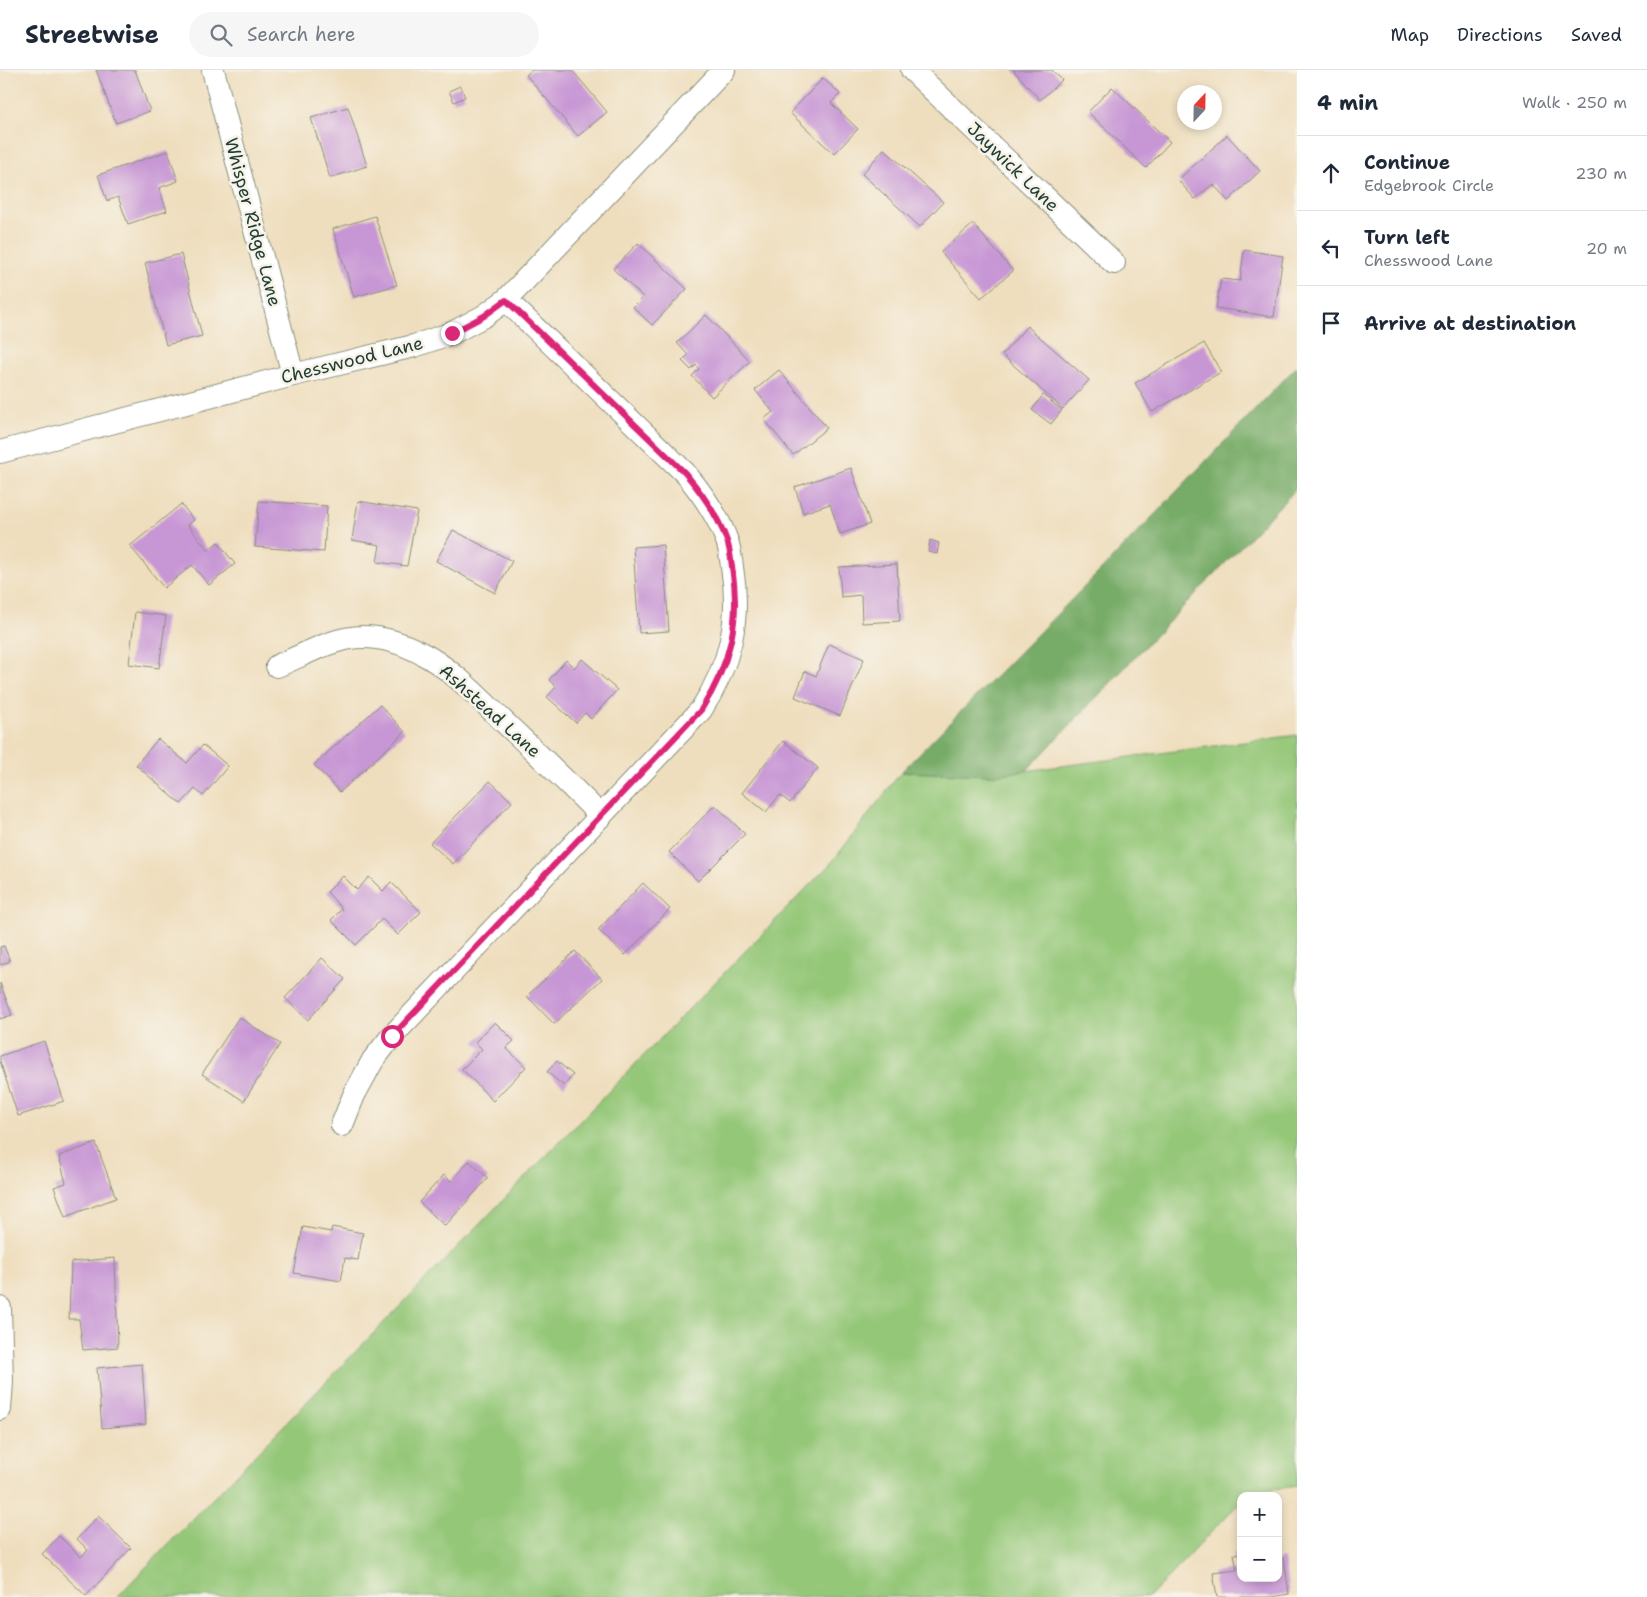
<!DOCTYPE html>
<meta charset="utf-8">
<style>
body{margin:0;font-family:"Shantell Sans",sans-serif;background:#f6f6f7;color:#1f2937}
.controls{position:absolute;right:15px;bottom:15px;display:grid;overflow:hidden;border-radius:10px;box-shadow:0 2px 8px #0003}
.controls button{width:45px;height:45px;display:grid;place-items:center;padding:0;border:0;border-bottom:1px solid #e0e1e3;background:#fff;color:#1f2937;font:25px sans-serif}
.compass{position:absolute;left:1177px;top:15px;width:45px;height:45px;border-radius:50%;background:#fff;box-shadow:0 2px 8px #0003;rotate:22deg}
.stop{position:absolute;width:15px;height:15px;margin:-11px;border:4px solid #db2777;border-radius:50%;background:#fff}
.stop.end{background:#db2777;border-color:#fff;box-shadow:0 1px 5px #0008}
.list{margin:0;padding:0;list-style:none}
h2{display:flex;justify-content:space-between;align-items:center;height:65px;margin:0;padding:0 20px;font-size:21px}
h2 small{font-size:16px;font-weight:400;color:#747a83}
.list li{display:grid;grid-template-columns:32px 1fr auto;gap:15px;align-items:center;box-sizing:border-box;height:75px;padding:0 20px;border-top:1px solid #e0e1e3}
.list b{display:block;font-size:19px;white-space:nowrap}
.list p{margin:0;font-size:16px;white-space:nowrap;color:#747a83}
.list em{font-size:16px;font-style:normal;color:#747a83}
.icon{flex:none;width:28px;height:28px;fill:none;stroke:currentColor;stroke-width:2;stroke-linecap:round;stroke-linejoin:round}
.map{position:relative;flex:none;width:1297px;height:1527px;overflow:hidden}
header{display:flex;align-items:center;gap:30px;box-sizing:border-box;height:70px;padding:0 25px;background:#fff;border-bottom:1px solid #e0e1e3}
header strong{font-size:24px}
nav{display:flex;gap:28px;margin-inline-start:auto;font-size:18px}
.search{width:350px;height:45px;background:#f6f6f7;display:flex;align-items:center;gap:12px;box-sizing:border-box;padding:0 18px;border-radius:28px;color:#747a83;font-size:19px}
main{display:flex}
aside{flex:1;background:#fff}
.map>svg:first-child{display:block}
</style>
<header>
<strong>Streetwise</strong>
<div class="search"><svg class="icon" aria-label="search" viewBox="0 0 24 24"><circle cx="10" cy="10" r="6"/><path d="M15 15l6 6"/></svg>Search here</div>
<nav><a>Map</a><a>Directions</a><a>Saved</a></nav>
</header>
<main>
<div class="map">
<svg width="1297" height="1527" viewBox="0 0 1297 1527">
<rect width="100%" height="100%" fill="#f7f3e8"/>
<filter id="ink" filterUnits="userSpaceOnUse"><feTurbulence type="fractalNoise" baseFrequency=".02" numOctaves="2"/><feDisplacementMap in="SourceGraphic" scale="10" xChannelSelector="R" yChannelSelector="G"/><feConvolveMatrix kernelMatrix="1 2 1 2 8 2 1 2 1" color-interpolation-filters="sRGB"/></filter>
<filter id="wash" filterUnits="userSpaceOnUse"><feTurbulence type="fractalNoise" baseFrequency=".0096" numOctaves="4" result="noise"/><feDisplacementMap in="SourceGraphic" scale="20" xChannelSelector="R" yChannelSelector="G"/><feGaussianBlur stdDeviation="1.12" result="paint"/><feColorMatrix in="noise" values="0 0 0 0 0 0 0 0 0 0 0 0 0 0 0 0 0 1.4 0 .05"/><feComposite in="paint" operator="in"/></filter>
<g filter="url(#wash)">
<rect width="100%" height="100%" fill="#efdebe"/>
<path fill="#94c778" stroke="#5a8256" d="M1297 665V1416L1249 1422 1245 1426H1241V1431L1149 1527H117L833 791 901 702 993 705Z"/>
<path fill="#77ac68" stroke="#4b744e" d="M1297 296V418L1026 701 993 705 901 702 1111 490Z"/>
<g id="blocks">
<g fill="#c796d5">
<path d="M96 0H135L150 41 116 53Z"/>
<path d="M532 0H572L607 42 578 66 526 5Z"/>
<path d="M1013 0H1052L1062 10 1040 30Z"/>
<path d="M823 8 840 24 831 33 858 59 834 84 790 43Z"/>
<path d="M460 16 465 27 454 32 449 21Z"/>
<path d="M1112 17 1170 72 1146 98 1088 42Z"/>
<path d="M348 37 367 96 330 108 311 48Z"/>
<path d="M1227 65 1260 101 1228 131 1213 114 1195 129 1178 110Z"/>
<path d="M884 79 943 132 920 157 862 104Z"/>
<path d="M168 81 178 111 159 118 167 141 128 154 118 127 107 131 98 105Z"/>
<path d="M375 146 397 215 354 227 333 159Z"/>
<path d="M973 154 1013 201 981 228 941 182Z"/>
<path d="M638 173 687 219 652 255 633 237 643 227 613 199Z"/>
<path d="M1244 180 1283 186 1274 247 1216 238 1221 209 1240 211Z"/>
<path d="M181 184 202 266 166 275 145 193Z"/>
<path d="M706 245 750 291 712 327 692 306 699 299 696 295 691 300 682 291 688 285 677 273Z"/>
<path d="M1027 256 1089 310 1063 339 1002 285Z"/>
<path d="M1204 273 1221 302 1152 342 1135 313Z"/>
<path d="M779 300 827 358 793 385 764 349 773 342 755 320Z"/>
<path d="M1043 325 1062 340 1051 354 1032 340Z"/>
<path d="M851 398 870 454 840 464 830 434 803 443 795 417Z"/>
<path d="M259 431 327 436 324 482 255 477Z"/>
<path d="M358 431 417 441 407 496 377 492 380 475 352 470Z"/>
<path d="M181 434 194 450 188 455 208 480 218 472 235 494 209 515 192 495 164 518 130 476Z"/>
<path d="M453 460 512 491 495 523 436 491Z"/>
<path d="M930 470 939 473 937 484 928 482Z"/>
<path d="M663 475 669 561 639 563 633 477Z"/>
<path d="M897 494 900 551 862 553 861 525 841 527 839 497Z"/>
<path d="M135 542 166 546 159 598 129 594Z"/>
<path d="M829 574 864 589 840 646 795 627 805 601 816 606Z"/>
<path d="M582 589 617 620 591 649 585 643 576 653 547 627 556 617 549 610 566 590 574 598Z"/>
<path d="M380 635 405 662 340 722 314 695Z"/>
<path d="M158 669 187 693 203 675 228 696 203 726 195 719 181 734 136 695Z"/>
<path d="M783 671 818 698 790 733 780 725 766 742 742 723Z"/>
<path d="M490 711 512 732 453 794 430 773Z"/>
<path d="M715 735 745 764 698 811 669 782Z"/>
<path d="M343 806 357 820 369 807 383 821 391 812 421 842 398 865 382 849 356 875 331 850 342 839 327 822Z"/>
<path d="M643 813 670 839 625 885 598 860Z"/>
<path d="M4 876 10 891 0 895V877Z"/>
<path d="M575 881 602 909 554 954 527 926Z"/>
<path d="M322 888 345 909 308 950 285 928Z"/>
<path d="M0 913 12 945 0 949Z"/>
<path d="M239 947 280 974 244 1031 202 1004Z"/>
<path d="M495 952 514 971 506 978 526 997 493 1031 462 999 482 979 475 972Z"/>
<path d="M44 971 64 1031 18 1046 0 991V986Z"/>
<path d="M557 991 573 1005 564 1016 547 1002Z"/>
<path d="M96 1073 116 1128 65 1147 54 1117 66 1113 59 1086Z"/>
<path d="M469 1091 488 1108 445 1156 419 1132 444 1105 451 1111Z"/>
<path d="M303 1157 331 1162 332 1157 363 1163 358 1190 345 1188 341 1211 294 1203Z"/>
<path d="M115 1188 118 1277 83 1280 79 1249H69L71 1192Z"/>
<path d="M142 1294 146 1354 102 1358 97 1298Z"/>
<path d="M98 1446 131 1478 86 1526 42 1484 59 1466 81 1487 88 1480 77 1469Z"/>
<path d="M1241 1483V1508H1278V1489L1284 1488 1289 1524 1272 1527H1217L1213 1503 1237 1500 1234 1484Z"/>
</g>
</g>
</g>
<g filter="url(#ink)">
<use href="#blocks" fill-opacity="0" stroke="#878e79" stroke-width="1"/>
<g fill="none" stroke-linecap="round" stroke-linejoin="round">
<g stroke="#878e79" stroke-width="24">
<g id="minor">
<path d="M213 0 293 305"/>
<path d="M912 0 1114 193"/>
<path d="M0 382 293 305 414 276 452 263 484 246 506 230 724 0"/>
<path d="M277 596C304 585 333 567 363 567 383 567 404 574 421 583 451 598 479 628 503 651 536 682 569 714 601 746"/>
<path d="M342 1055 354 1025 373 990 392 966 701 640C730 595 741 550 732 497 731 489 730 479 727 471 718 446 702 423 685 403L506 230"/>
<path d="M0 1238 2 1312 0 1339"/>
</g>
</g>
<use href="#minor" stroke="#fff" stroke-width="22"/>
</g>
</g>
<g fill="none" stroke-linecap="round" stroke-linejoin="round" filter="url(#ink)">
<path stroke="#db2777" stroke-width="6" d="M392 966 701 640C730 595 741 550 732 497 731 489 730 479 727 471 718 446 702 423 685 403L506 230 484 246 452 263"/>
</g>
<g text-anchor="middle" stroke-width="5" stroke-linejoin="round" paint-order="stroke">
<g font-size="18" fill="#1f3d34" stroke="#f7f3e8">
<text transform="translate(1013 97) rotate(44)" y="6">Jaywick Lane</text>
<text transform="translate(253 152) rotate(75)" y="6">Whisper Ridge Lane</text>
<text transform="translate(352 290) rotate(-14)" y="6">Chesswood Lane</text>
<text transform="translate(490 641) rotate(42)" y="6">Ashstead Lane</text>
</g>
</g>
</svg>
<div class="controls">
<button>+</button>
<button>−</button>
</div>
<svg class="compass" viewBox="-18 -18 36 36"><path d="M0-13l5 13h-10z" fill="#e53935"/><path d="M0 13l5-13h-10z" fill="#747a83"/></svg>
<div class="stop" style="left:392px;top:966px"></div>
<div class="stop end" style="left:452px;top:263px"></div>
</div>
<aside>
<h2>4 min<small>Walk · 250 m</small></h2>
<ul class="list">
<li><svg class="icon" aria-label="ahead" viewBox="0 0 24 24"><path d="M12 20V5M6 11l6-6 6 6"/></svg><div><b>Continue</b><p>Edgebrook Circle</p></div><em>230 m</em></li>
<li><svg class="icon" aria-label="left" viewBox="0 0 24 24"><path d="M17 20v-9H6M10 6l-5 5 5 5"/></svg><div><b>Turn left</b><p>Chesswood Lane</p></div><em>20 m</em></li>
<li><svg class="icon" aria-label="arrive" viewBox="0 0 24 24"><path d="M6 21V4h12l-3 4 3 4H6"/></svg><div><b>Arrive at destination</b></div></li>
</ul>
</aside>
</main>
